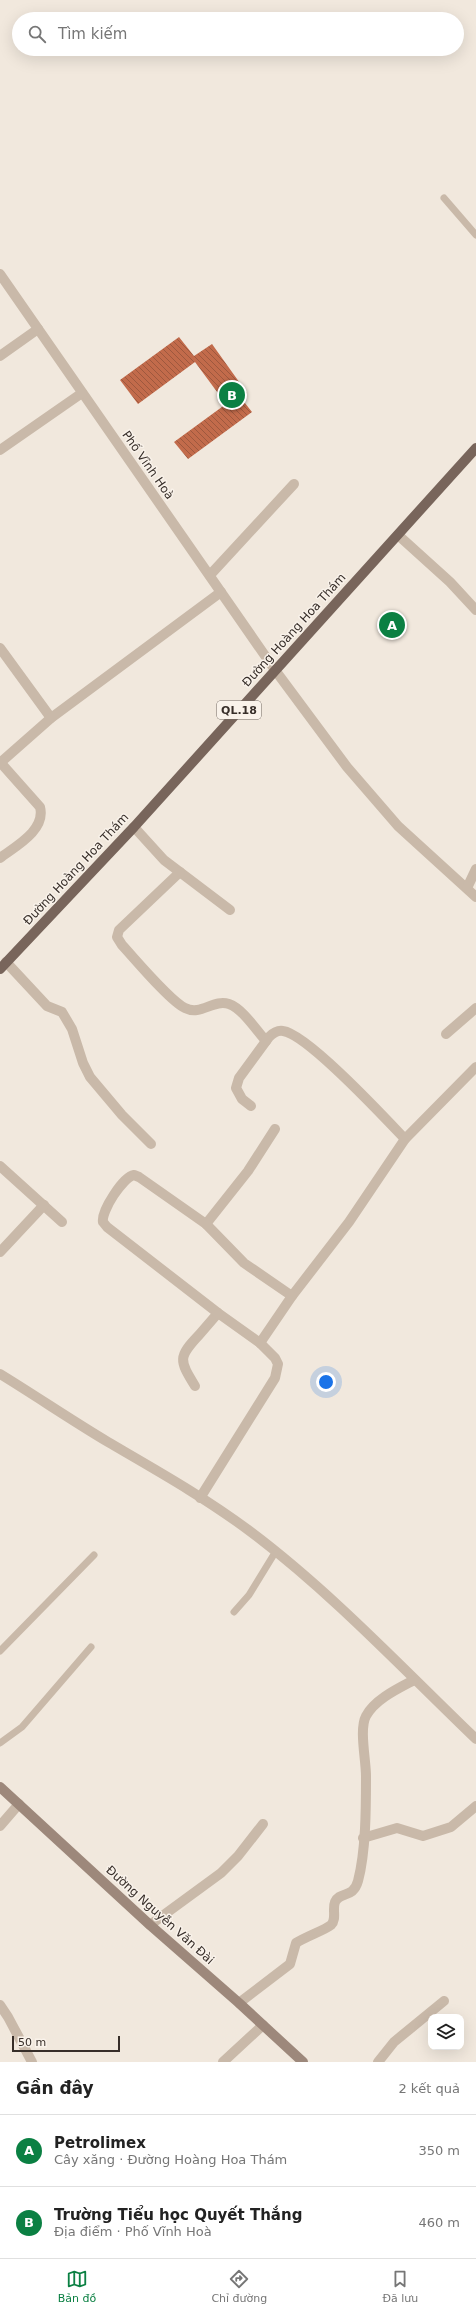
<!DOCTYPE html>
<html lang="vi">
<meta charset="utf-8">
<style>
body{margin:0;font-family:"DejaVu Sans",sans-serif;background:#f6f6f6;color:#222}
.controls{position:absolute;right:12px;bottom:12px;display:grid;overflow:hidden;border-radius:8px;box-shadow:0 4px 16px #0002}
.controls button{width:36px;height:36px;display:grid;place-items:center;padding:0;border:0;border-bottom:1px solid #e0e0e0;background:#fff;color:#222;font:20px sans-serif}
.scale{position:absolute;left:12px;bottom:10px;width:108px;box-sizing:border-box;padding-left:4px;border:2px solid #372e29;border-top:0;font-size:11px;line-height:14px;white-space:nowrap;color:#372e29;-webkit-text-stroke:3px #f9f2ea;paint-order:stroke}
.you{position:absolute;left:326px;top:1382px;width:14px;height:14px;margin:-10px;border:3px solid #fff;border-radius:50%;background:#1a73e8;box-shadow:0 0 0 6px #1a73e833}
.badge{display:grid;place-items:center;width:26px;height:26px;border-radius:50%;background:#0b8043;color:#fff;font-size:13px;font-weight:700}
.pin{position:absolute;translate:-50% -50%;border:2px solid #fff;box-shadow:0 1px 4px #0006}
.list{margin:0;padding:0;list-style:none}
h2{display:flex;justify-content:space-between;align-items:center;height:52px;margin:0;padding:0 16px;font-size:17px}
h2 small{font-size:13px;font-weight:400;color:#767676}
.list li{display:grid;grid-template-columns:26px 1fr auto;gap:12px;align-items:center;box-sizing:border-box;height:72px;padding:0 16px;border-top:1px solid #e0e0e0}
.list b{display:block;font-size:15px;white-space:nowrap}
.list p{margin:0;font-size:13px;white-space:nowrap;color:#767676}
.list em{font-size:13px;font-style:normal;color:#767676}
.icon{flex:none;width:22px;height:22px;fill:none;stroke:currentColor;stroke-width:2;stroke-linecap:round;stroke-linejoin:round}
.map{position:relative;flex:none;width:476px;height:2062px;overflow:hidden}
.search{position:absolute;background:#fff;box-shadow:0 4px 16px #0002;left:12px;right:12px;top:12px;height:44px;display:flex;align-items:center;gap:10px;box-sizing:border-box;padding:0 14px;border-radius:22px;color:#767676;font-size:15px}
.sheet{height:196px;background:#fff}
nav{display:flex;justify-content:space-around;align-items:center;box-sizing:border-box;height:56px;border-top:1px solid #e0e0e0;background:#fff;font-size:11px;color:#767676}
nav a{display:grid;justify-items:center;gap:2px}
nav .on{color:#0b8043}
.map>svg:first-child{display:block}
</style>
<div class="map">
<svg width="476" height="2062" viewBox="0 0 476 2062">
<defs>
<pattern id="building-back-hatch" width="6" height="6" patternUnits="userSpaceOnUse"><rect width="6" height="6" fill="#c26b4b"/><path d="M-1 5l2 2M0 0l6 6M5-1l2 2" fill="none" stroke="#9e583e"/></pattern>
</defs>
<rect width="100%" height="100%" fill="#f1e8dd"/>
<path fill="url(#building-back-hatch)" d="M179 337 194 356 212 344 247 393 241 398 252 412 188 459 174 442 226 404 195 362 138 404 120 380Z"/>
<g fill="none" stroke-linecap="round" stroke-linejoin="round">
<g stroke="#c9b9a9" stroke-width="7">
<path d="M444 198 476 235"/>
<path d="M234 1612 249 1595 276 1551"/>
<path d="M0 1651 94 1555"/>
<path d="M0 1743 22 1727 91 1647"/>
</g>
<g stroke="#c9b9a9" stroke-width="10">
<path d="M0 274 275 670 347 767 398 826 476 897"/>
<path d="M0 356 38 329"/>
<path d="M0 450 82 393"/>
<path d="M398 535 450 582 476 610"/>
<path d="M210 575 294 484"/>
<path d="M0 648 51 718"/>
<path d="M0 762 40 807C46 830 16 846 0 858"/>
<path d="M0 763 51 718 221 592"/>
<path d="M134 827 164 860 230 910"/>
<path d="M180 872 119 930 117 937 122 945C135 959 170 1001 185 1008 201 1016 213 999 229 1004 243 1009 256 1030 266 1041"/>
<path d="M467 888 476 869"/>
<path d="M6 962 47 1006 62 1012 72 1029 83 1063 90 1077 122 1115 151 1144"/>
<path d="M446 1034 476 1008"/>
<path d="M251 1106 242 1099 236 1088 239 1078 269 1037C273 1033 277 1030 283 1031 307 1034 385 1118 405 1139"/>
<path d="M0 1166 62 1222"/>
<path d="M206 1224 248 1171 275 1129"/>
<path d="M0 1252 44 1205"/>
<path d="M260 1343 292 1296 349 1222 405 1139 476 1067"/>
<path d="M0 1374C36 1396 71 1420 108 1442 156 1470 206 1498 251 1532 332 1593 403 1669 476 1739"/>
<path d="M195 1386C179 1360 178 1357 199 1335 205 1328 211 1321 218 1313"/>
<path d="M200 1498 275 1378 278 1364 275 1358 260 1343 218 1313 107 1227 103 1222C101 1211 123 1177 134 1175L139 1177 206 1224 244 1263 292 1296"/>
<path d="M0 1826 19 1804"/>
<path d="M363 1838 397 1828 423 1836 451 1827 476 1806"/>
<path d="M150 1925 221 1873 238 1856 263 1824"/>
<path d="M239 2003 290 1964 296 1943C305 1937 325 1930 331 1925 337 1919 332 1909 335 1902 340 1891 353 1899 358 1881 366 1851 366 1807 366 1776 366 1760 359 1729 366 1716 375 1699 399 1688 414 1680"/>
<path d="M0 2005 8 2017 32 2062"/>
<path d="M223 2062 263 2025"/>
<path d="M378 2062 394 2042 444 2001"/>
</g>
<path stroke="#9d887b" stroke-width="10" d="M0 1787 150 1925 239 2003 303 2062"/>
<path stroke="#78655b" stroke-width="10" d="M0 969 134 827 476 448"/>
</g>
<g text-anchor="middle" stroke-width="3" stroke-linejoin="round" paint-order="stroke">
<rect fill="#f9f2ea" stroke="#716963" stroke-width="1" x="217" y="701" width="44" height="18" rx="3"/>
<g font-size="11" font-weight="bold" fill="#372e29">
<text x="239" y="714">QL.18</text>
</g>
<g font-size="12" fill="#372e29" stroke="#f9f2ea">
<text transform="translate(148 465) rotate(55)" y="4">Phố Vĩnh Hoà</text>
<text transform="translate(294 630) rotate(-48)" y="4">Đường Hoàng Hoa Thám</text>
<text transform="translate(76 869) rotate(-47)" y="4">Đường Hoàng Hoa Thám</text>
<text transform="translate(160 1915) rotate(42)" y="4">Đường Nguyễn Văn Đài</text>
</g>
</g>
</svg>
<div class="controls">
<button><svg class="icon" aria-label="layers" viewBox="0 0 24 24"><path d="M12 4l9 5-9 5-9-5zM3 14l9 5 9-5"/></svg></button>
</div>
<div class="scale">50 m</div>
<div class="you"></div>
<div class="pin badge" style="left:392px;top:625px">A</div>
<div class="pin badge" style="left:232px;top:395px">B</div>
<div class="search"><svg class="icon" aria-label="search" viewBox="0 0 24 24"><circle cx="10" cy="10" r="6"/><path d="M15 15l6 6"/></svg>Tìm kiếm</div>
</div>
<section class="sheet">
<h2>Gần đây<small>2 kết quả</small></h2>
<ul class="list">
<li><span class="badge">A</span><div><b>Petrolimex</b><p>Cây xăng · Đường Hoàng Hoa Thám</p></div><em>350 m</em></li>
<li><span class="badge">B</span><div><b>Trường Tiểu học Quyết Thắng</b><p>Địa điểm · Phố Vĩnh Hoà</p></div><em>460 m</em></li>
</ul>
</section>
<nav>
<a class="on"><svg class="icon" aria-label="map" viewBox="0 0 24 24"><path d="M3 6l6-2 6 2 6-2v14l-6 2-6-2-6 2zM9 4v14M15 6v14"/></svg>Bản đồ</a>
<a><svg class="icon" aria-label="directions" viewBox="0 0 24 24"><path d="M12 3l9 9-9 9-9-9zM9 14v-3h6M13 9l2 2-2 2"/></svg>Chỉ đường</a>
<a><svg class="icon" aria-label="saved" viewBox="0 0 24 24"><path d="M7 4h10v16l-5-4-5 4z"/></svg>Đã lưu</a>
</nav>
